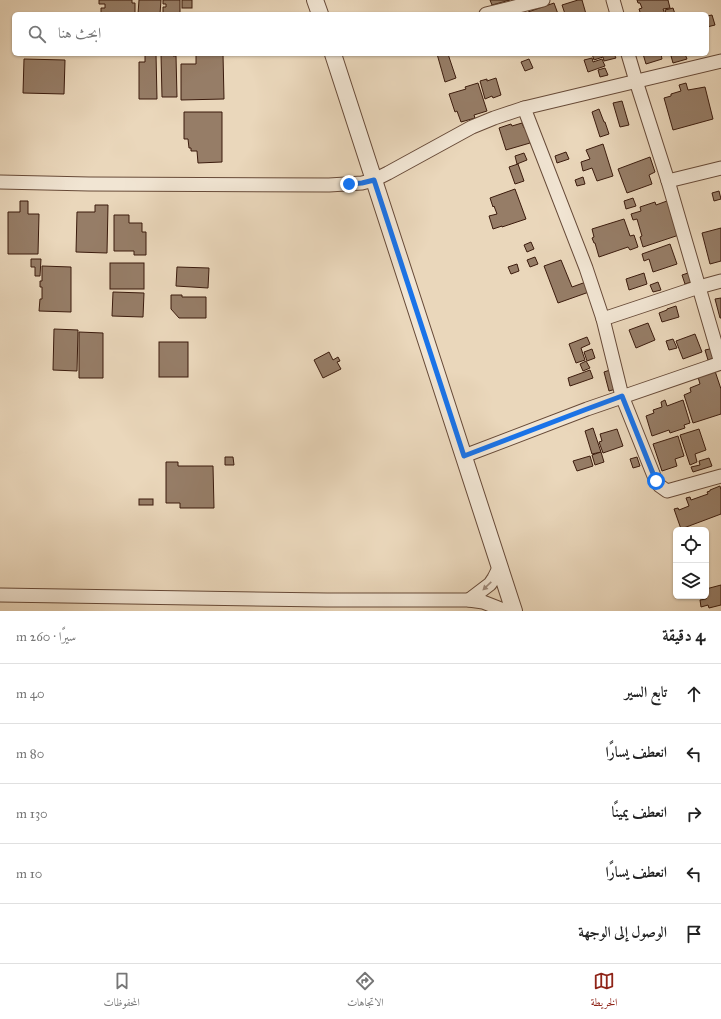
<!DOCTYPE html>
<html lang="ar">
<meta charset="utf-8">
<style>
body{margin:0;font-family:"IM FELL Great Primer",Amiri,serif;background:#f6f6f6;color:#222;direction:rtl}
.controls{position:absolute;right:12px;bottom:12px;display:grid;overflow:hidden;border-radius:6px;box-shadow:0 1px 3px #0004}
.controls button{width:36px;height:36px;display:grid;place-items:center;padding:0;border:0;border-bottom:1px solid #e0e0e0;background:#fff;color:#222;font:20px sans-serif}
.stop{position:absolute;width:12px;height:12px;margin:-9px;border:3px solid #1a73e8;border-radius:50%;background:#fff}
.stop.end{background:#1a73e8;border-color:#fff;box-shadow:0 1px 4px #0008}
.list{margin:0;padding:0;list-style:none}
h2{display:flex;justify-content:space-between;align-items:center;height:52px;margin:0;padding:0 16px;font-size:17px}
h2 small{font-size:13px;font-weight:400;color:#767676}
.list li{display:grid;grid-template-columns:26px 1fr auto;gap:12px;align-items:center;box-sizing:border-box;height:60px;padding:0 16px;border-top:1px solid #e0e0e0}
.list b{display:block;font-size:15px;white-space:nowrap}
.list em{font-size:13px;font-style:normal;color:#767676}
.icon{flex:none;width:22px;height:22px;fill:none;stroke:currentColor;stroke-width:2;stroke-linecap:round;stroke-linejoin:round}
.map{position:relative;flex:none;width:721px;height:611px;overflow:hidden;direction:ltr}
.search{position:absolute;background:#fff;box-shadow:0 1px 3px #0004;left:12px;right:12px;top:12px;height:44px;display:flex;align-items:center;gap:10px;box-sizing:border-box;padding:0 14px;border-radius:6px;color:#767676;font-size:15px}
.sheet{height:352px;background:#fff}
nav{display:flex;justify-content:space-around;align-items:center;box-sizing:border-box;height:56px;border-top:1px solid #e0e0e0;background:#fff;font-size:11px;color:#767676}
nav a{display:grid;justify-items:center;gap:2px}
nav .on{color:#8f2418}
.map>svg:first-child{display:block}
</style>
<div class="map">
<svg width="721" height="611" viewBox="0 0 721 611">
<rect width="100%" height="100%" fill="#ead7bb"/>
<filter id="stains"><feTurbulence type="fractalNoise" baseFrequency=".005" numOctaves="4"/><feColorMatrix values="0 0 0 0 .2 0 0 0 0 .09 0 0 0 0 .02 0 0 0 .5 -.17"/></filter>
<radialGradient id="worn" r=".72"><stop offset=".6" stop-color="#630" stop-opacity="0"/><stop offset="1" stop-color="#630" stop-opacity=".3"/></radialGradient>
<g fill="#967d67" stroke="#3b1b0d">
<path d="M99 0H132V3H135V14H101V8H105V4H99Z"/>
<path d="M139 0H161L160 14H138Z"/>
<path d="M163 0H180V14H163V7H166V4H163Z"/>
<rect x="182" y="0" width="10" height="8"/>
<path d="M490 0H510L492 5Z"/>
<path d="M578 0H582L586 14H565L562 5Z"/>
<path d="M637 0H668L670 8 663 9 665 14H636L640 12 639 9 642 8 640 3H638Z"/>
<path d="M554 3 558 14H528V12Z"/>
<path d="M673 8 675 14H666L665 10Z"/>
<path d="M712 15 715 25 707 27V16Z"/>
<path d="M145 54H156L157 99H139V62H145Z"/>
<path d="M161 54H173V56H176L177 97H162Z"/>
<path d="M196 54H223L224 99 181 100V64H196Z"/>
<path d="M437 54H448L456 78 445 82Z"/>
<path d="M592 54H614L616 58 604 61 603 57 594 60Z"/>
<path d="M643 54H661L662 59 646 64Z"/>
<path d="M676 54H685L687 59 673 63 671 56Z"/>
<path d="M592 58 593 62 602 59 605 66 588 72 584 60Z"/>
<path d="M24 59 65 60 64 94 23 93Z"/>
<path d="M529 59 533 68 525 71 521 62Z"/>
<path d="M605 68 608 75 600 77 598 70Z"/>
<path d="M496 78 501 95 493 98 492 96 485 99 480 81 487 79V81Z"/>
<path d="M478 83 487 111 474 115 475 118 461 122 457 111 455 112 449 94 466 89 465 87Z"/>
<path d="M686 83 688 90 705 87 713 119 673 130 664 98 671 96V94L681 91 679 85Z"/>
<path d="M622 101 629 125 620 127 613 103Z"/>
<path d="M599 109 604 122H605L609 134 600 137 592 112Z"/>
<path d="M184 112H222V162L198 163 197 151H191V148H189L188 139H184Z"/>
<path d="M522 123 524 128H526L530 143 506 150 499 128 511 124 512 126Z"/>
<path d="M603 144 613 176 597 181 592 168 583 171 581 162 590 159 586 150Z"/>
<path d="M566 152 569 159 557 163 555 156Z"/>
<path d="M524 153 527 160 517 164 515 156Z"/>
<path d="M650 157 655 172 649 175 652 184 627 193 618 169Z"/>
<path d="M518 164 524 181 515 184 509 167Z"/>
<path d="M583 177 585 184 577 186 575 180Z"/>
<path d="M515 189 526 219 502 227V226L493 229 489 216 497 214 494 206 493 207 490 198Z"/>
<path d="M719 191 721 199 714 201 712 193Z"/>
<path d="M633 198 636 206 626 209 624 201Z"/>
<path d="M20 201H28V214H39L38 254H8V212H20Z"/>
<path d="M667 201 679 235 643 247 640 237 642 236 637 219 633 220 631 214 641 211 640 207 655 202 656 205Z"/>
<path d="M95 205H108L107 253 76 252 77 212H95Z"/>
<path d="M114 215H129V223H142V232H146V255H134V251H114Z"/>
<path d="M624 219 630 236 634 235 638 247 630 250 628 247 599 257 595 243H594L592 238 594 237 592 229Z"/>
<path d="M721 228V261L710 264 702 233Z"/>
<path d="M531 242 534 249 527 252 524 245Z"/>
<path d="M670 244 677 264 653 272 649 259 644 261 642 254Z"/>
<path d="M535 257 538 264 530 267 527 260Z"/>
<path d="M31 259H41L40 276H35V267H31Z"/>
<path d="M561 260 572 287 586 282 589 292 558 303 544 266Z"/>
<rect x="110" y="263" width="34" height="26"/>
<path d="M517 264 519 271 511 274 508 267Z"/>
<path d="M42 266 71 267V312L39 311 40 299H42V287H40V281H42Z"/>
<path d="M177 267 209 268 208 288 176 286Z"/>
<path d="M691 272 694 281 685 284 682 275Z"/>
<path d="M644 273 647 284 629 290 626 279Z"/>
<path d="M658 282 661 290 653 292 650 285Z"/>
<path d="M113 292 144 293 143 317 112 316Z"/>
<path d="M171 295H182V297H206V318H179L171 309Z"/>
<path d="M721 298V318H720L715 299Z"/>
<path d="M676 306 679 317 662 322 659 313 667 310V309Z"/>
<path d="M648 323 655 340 636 348 629 330Z"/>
<path d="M54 329 78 330 77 371 53 370Z"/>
<path d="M79 332 103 333V378H79Z"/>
<path d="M695 334 702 352 683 359 676 341Z"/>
<path d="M587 337 590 344 581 348 585 360 576 363 569 344Z"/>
<path d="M673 339 677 348 669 350 666 341Z"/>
<rect x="159" y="342" width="29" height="35"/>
<path d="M714 348 717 357 708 360 705 350Z"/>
<path d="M592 349 595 358 587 361 584 352Z"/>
<path d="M329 352 333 360 338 357 340 361 337 362 341 369 323 378 314 360Z"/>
<path d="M586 361 590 368 583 371 580 364Z"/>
<path d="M590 370 593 378 570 386 568 378Z"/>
<path d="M610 370 616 389 609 391 604 372Z"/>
<path d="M715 371 721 389V414L693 423 684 395 691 392 690 388 700 384 698 377Z"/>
<path d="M665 400 667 406 683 400 690 423 684 425 685 428 670 433 669 430 652 436 646 416 654 413 653 410 662 407 661 402Z"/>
<path d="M593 428 601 452 592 454 585 431Z"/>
<path d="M617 429 623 446 603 453 599 442 602 441 600 434Z"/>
<path d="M699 429 706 450 695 454 697 462 690 465 680 435Z"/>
<path d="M678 436 684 456 675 459 677 466 662 471 653 444Z"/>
<path d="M601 452 604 462 595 465 592 455Z"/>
<path d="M590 456 593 466 577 471 573 461Z"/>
<path d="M225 457H233L234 465H225Z"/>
<path d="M637 457 640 466 633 468 630 459Z"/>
<path d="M709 458 712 466 693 472 691 467 700 465 699 461Z"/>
<path d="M166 462H178V466H213L214 508H180V503H166Z"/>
<path d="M720 486 721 490V514L681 529 674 509 678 508 679 510 689 506 686 498 690 497 691 500 708 494 707 492 710 491V490Z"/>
<rect x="139" y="499" width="14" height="6"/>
<path d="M721 585V605L709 608 708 605 701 607 700 600 706 599V589Z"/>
</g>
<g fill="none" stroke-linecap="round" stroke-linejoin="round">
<g stroke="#674a38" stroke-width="15">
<g id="minor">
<path d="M613 0 617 14"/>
<path d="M486 14 543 0"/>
<path d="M628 54 636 81 668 181 721 363"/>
<path d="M524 108 586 268 603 319 622 396 656 481 660 486 667 491 721 476"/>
<path d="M668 181 721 168"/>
<path d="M0 182 89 184 329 185 362 183 374 180 388 173 472 127 494 118 524 108 721 61"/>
<path d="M603 319 699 287 721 281"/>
<path d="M464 456 587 409 721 363"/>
<path d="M0 595 327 600H469L483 602 506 611"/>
<path d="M469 600 490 584 494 578 500 566"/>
</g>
</g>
<g stroke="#674a38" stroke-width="18">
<g id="tertiary">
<path d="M315 0 320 14"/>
<path d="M333 54 514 611"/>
</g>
</g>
<use href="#minor" stroke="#f1e5d3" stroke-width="13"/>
<use href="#tertiary" stroke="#f1e5d3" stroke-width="16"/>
</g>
<defs><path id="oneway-solid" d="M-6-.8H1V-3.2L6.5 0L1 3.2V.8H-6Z"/></defs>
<use fill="#9f8a7a" href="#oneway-solid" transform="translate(487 586) rotate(136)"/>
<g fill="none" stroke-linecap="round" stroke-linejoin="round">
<path stroke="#1a73e8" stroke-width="5" d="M349 184 362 183 374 180 464 456 587 409 622 396 656 481"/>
</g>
<rect width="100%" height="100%" filter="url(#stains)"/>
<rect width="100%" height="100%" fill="url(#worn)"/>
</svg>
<div class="controls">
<button><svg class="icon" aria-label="locate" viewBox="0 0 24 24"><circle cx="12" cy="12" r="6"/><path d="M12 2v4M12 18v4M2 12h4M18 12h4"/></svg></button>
<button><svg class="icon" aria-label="layers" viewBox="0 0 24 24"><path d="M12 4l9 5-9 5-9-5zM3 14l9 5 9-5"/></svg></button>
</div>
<div class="stop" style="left:656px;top:481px"></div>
<div class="stop end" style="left:349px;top:184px"></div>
<div class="search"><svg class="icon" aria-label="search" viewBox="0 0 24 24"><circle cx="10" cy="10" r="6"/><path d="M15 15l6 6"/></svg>ابحث هنا</div>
</div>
<section class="sheet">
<h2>4 دقيقة<small>سيرًا · 260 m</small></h2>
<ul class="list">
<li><svg class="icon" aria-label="ahead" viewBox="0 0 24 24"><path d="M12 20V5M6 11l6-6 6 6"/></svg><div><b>تابع السير</b></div><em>40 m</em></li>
<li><svg class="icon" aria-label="left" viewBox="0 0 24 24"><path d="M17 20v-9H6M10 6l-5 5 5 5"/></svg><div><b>انعطف يسارًا</b></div><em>80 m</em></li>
<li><svg class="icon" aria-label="right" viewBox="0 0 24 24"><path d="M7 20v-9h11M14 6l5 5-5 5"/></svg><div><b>انعطف يمينًا</b></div><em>130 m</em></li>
<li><svg class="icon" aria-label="left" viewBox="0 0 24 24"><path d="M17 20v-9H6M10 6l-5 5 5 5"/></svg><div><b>انعطف يسارًا</b></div><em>10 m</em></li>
<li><svg class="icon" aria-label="arrive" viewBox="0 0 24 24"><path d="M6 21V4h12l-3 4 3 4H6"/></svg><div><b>الوصول إلى الوجهة</b></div></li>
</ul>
</section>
<nav>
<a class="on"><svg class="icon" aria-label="map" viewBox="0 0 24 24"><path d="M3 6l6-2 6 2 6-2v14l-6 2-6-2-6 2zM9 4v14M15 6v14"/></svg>الخريطة</a>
<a><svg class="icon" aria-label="directions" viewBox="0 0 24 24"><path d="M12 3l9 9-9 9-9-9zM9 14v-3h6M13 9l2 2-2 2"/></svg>الاتجاهات</a>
<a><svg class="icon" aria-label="saved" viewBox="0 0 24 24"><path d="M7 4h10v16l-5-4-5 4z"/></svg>المحفوظات</a>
</nav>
